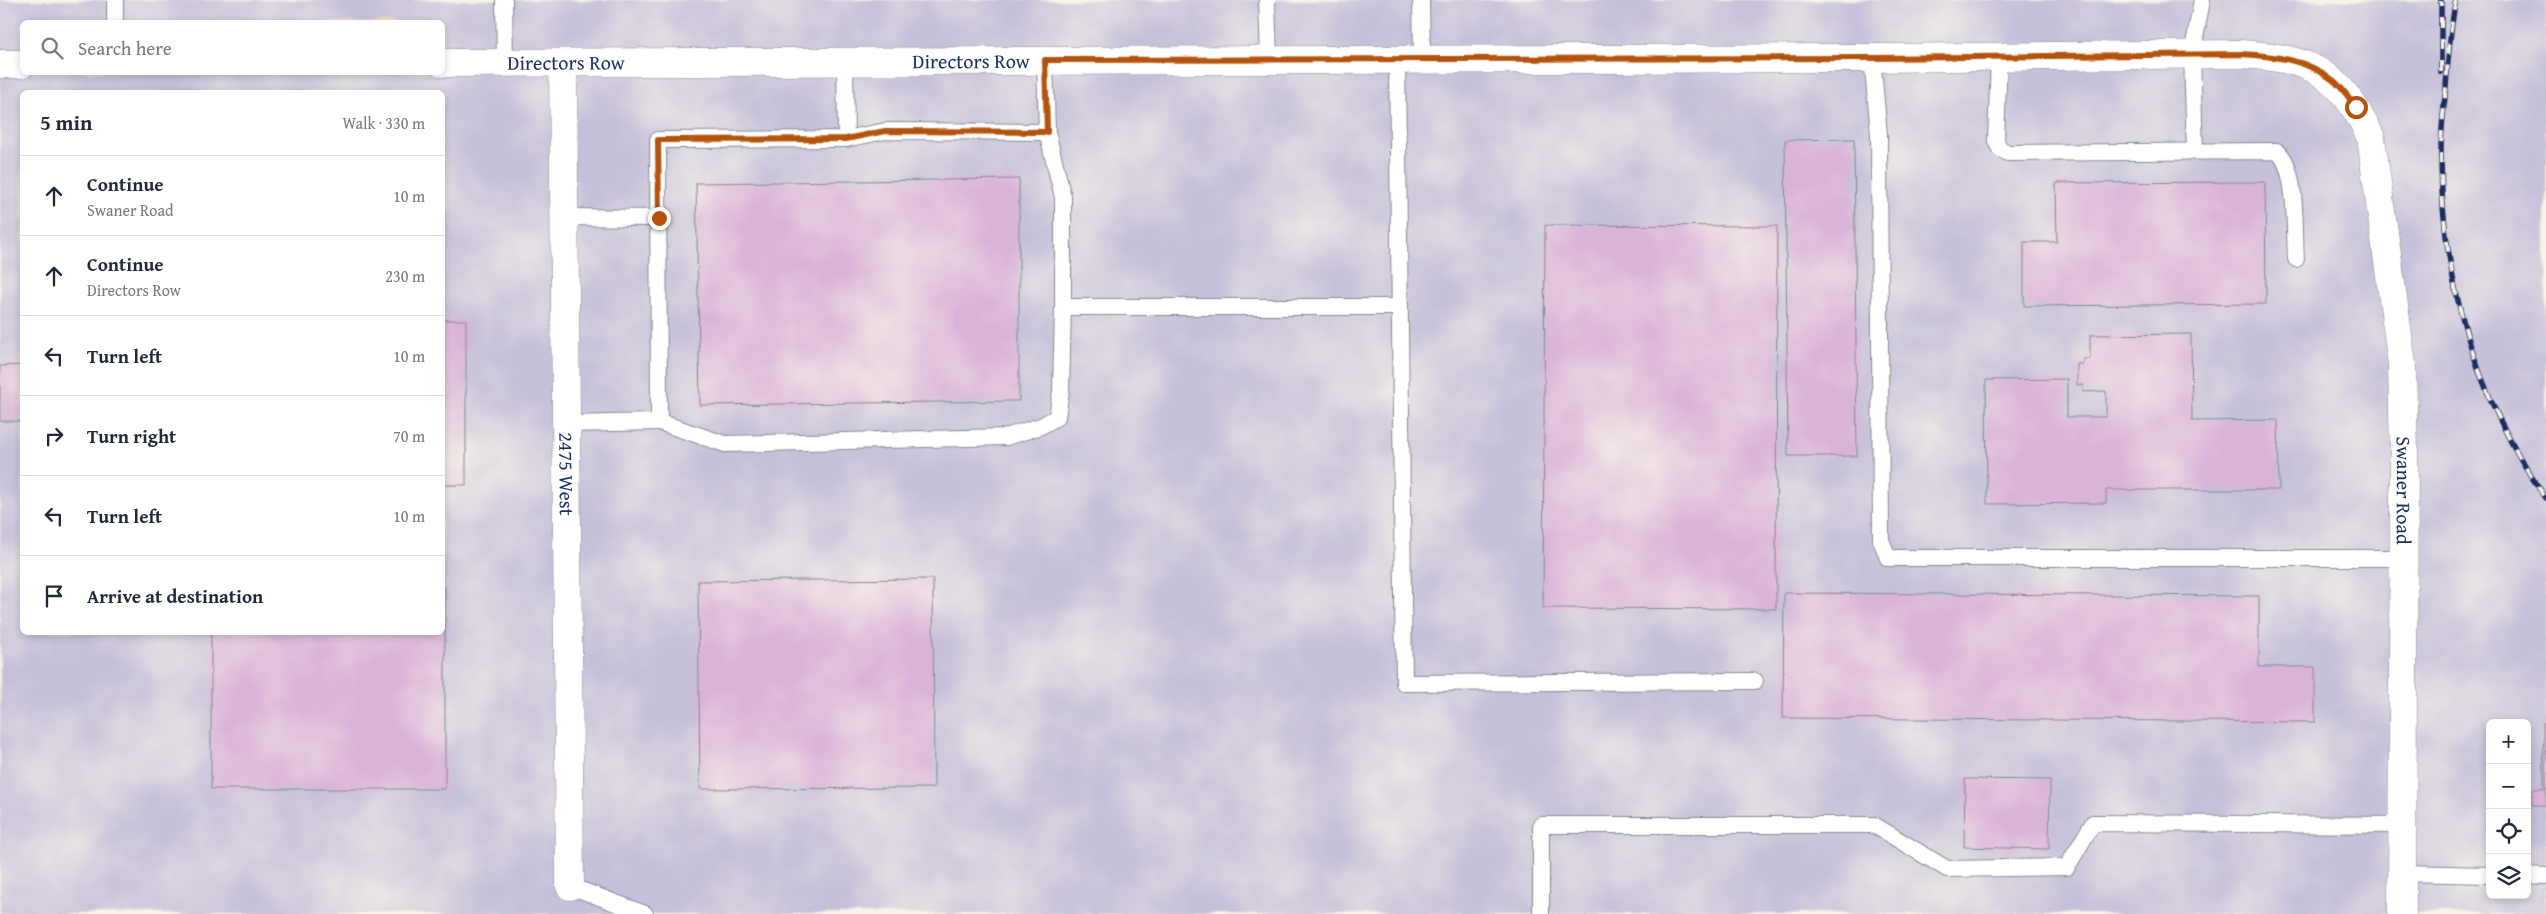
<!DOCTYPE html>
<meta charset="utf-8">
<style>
body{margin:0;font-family:"Gentium Book Plus",serif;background:#f6f6f7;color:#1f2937}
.controls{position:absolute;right:15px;bottom:15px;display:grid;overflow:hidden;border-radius:8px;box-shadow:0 2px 8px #0003}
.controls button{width:45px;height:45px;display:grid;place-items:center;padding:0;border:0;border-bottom:1px solid #e0e1e3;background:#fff;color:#1f2937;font:25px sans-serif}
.stop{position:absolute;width:15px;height:15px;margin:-11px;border:4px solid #b45309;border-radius:50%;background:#fff}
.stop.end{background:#b45309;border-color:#fff;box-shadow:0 1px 5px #0008}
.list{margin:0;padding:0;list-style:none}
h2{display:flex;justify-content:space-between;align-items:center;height:65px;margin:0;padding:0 20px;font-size:21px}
h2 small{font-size:16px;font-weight:400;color:#747a83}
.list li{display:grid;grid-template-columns:32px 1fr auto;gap:15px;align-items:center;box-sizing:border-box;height:80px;padding:0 20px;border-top:1px solid #e0e1e3}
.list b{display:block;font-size:19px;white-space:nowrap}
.list p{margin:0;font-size:16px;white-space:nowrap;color:#747a83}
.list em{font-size:16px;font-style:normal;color:#747a83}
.icon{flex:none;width:28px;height:28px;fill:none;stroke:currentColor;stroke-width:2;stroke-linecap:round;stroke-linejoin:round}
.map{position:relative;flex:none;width:2546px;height:914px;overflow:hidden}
.search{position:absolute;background:#fff;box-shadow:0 2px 8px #0003;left:20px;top:20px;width:425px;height:55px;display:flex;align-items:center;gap:12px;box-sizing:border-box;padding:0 18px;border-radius:8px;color:#747a83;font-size:19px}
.panel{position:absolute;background:#fff;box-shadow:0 2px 8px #0003;left:20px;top:90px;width:425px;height:545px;border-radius:8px}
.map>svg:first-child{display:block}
</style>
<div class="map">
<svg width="2546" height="914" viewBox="0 0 2546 914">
<rect width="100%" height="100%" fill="#f7f3e8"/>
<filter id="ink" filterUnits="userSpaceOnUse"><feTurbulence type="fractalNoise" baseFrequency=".02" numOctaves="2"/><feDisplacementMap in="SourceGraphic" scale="10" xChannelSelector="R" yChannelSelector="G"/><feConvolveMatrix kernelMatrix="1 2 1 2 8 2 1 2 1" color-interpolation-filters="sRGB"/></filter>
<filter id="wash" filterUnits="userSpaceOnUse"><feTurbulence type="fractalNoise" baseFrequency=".0096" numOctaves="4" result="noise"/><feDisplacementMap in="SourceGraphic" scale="20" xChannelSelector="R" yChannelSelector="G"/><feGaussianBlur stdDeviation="1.12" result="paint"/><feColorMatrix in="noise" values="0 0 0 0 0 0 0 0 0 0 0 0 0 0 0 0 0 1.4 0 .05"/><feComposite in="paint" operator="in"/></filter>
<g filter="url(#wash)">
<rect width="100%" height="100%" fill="#ede3c5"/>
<path fill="#c6c0da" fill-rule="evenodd" d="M0 0H2546V914H0ZM22 22H442V72H22ZM22 92H442V632H22ZM2490 723H2527V895H2490Z"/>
<g id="blocks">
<g fill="#dab3d9">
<path d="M1854 139 1857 456H1788L1785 140Z"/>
<path d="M1019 179V401L700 405 696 183Z"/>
<path d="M2265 182 2266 304 2024 306V242H2057L2056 183Z"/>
<path d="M1545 225 1777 226 1776 609 1543 608Z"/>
<rect x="442" y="320" width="24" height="165"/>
<path d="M2191 334 2192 421 2278 420 2279 490H2106V503L1987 504 1986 380 2067 379V417H2106V391L2083 392V385H2077V364H2083V359H2090V335Z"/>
<path d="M22 365V421H0V366Z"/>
<path d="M933 579 934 788 700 789 698 581Z"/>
<path d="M442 587H445V789H211V632H442Z"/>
<path d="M1784 593 2259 596V667H2315V722L1783 718Z"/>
<path d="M2543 723H2546V805H2532V789H2544Z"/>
<path d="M1965 779 2050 780 2049 849 1964 847Z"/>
</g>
</g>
</g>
<g filter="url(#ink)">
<use href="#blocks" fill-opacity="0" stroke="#848992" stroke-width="1"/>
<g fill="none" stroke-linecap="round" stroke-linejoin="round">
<g stroke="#848992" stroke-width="18">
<g id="lane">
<path d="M115 0V22"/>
<path d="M504 0 505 63"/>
<path d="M1267 0 1269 59"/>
<path d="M1421 0 1422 58"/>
<path d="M1999 56 1996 141 2000 149 2008 153 2277 151C2298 167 2294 233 2296 259"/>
<path d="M1872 58 1879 134 1881 540 1888 558H2404"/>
<path d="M1397 59 1404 683 1755 681"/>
<path d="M845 60 846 139"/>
<path d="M1047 132 1063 197V307H1400"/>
<path d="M2195 151 2192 55 2202 0"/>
<path d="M565 217 659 218"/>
<path d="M659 422 725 444 1006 437 1041 426 1057 417 1061 391 1063 307"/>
<path d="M567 424 659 422 658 140 846 139 885 131 1047 132 1045 60"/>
<path d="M2402 873 2490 875"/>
<path d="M2527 875 2546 876"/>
<path d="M570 886 645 914"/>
<path d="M1541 914V825H1874L1947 869 2067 867 2093 823 2402 825"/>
</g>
</g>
<g stroke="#848992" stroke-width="29">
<g id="street">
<path id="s1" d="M442 63 1872 58 2241 54C2313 59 2339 71 2371 138L2402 364 2404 456 2402 914"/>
<path id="s2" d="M563 63 570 886"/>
<path d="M0 64H22"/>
</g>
</g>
<use href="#lane" stroke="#fff" stroke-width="16"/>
<use href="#street" stroke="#fff" stroke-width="28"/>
<g stroke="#1b2f5e" stroke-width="5.5">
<g id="rail">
<path d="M2456 0C2450 28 2448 58 2446 87 2444 108 2441 130 2441 151 2440 272 2475 399 2546 498"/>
<path d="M2441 72V0"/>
</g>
</g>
<use href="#rail" stroke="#f7f3e8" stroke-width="4" stroke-dasharray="11" stroke-linecap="butt"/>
</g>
</g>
<g fill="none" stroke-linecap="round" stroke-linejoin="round" filter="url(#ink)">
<path stroke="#b45309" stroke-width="6" d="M659 218 658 140 846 139 885 131 1047 132 1045 60 1872 58 2241 54C2274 56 2306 59 2333 80 2342 87 2349 98 2356 107"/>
</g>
<g text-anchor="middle" stroke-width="4.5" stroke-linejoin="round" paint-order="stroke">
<g font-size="20" fill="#1b2f5e" stroke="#f7f3e8">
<text dy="7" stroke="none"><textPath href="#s1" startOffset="529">Directors Row</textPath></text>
<text dy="7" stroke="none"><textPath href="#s1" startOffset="124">Directors Row</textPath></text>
<text dy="7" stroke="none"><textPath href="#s2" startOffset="411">2475 West</textPath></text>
<text dy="7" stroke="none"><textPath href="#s1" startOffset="2320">Swaner Road</textPath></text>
</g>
</g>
</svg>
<div class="controls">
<button>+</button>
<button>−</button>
<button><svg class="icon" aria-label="locate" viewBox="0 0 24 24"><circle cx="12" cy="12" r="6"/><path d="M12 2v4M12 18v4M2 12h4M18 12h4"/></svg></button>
<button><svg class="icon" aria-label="layers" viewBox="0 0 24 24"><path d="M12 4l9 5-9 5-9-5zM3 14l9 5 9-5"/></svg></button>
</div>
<div class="stop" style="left:2356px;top:107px"></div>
<div class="stop end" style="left:659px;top:218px"></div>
<div class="search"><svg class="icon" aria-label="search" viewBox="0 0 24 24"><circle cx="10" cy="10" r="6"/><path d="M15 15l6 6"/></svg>Search here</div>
<section class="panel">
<h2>5 min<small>Walk · 330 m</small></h2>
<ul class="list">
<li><svg class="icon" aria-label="ahead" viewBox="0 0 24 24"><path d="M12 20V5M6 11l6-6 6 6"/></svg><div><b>Continue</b><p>Swaner Road</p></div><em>10 m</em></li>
<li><svg class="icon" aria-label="ahead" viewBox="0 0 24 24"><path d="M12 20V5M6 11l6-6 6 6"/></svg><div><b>Continue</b><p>Directors Row</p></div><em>230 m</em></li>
<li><svg class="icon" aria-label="left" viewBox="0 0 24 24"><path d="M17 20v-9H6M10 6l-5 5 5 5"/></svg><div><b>Turn left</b></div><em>10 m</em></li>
<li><svg class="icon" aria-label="right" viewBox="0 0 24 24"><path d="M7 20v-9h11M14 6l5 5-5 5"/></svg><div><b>Turn right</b></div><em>70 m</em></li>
<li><svg class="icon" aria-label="left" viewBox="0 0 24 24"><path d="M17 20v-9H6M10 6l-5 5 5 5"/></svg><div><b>Turn left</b></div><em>10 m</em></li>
<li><svg class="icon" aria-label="arrive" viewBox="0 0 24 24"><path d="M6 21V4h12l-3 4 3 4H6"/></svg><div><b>Arrive at destination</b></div></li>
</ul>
</section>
</div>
